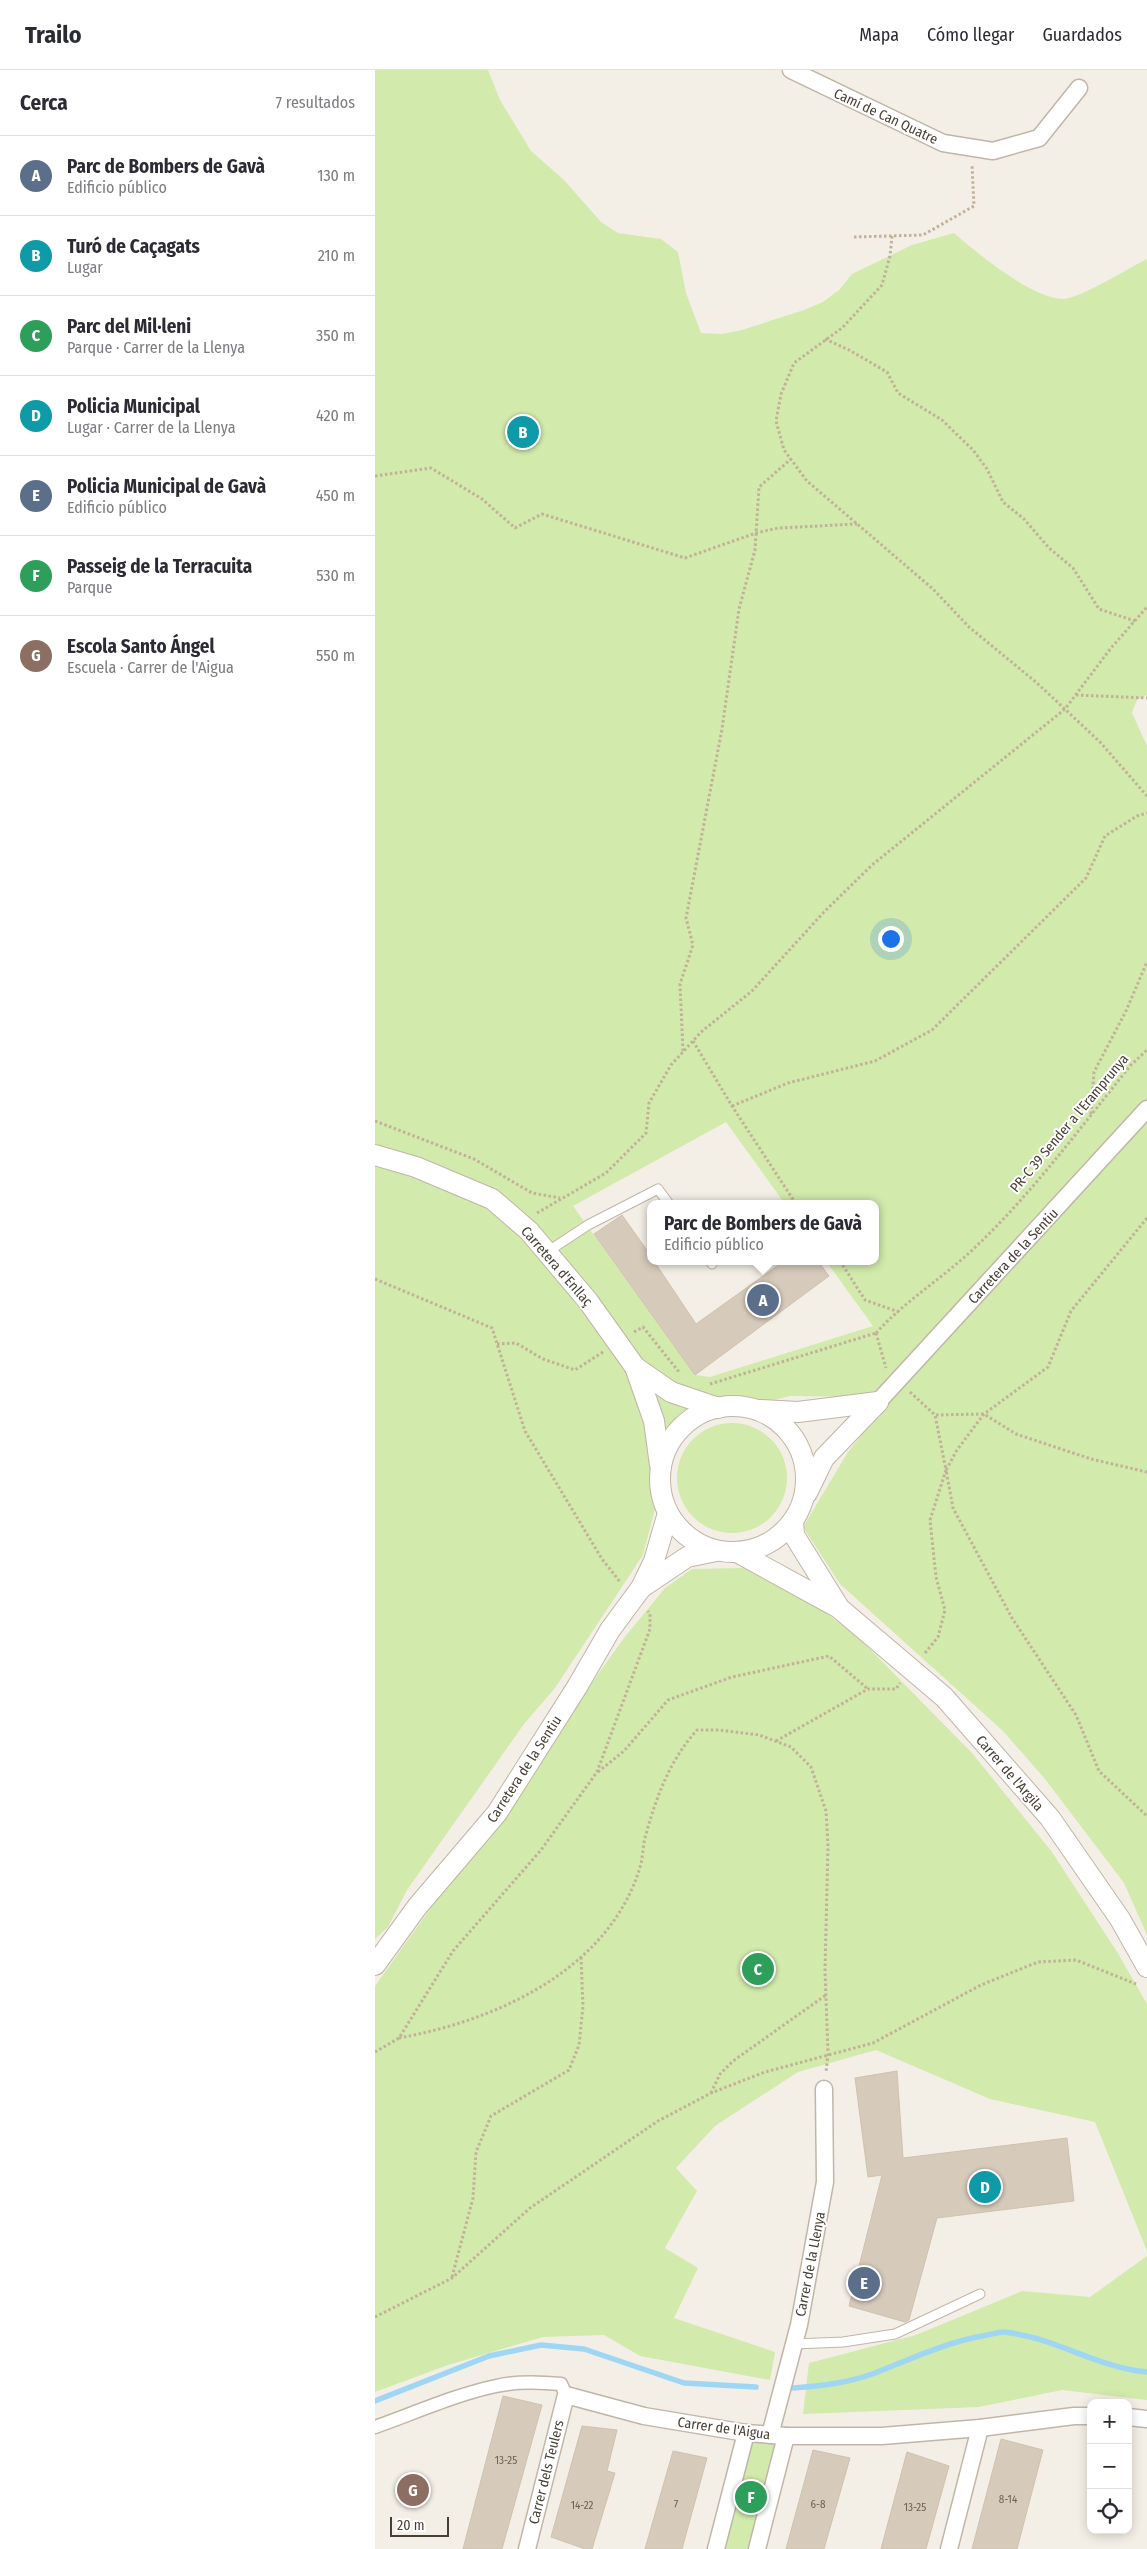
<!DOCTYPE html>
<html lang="es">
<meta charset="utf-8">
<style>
body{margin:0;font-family:"Fira Sans Condensed",sans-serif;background:#f7f7f7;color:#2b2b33}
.controls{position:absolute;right:15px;bottom:15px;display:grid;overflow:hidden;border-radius:10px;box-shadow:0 2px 12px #0003}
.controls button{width:45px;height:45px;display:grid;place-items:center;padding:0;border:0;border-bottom:1px solid #e1e1e2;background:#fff;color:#2b2b33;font:25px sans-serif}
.scale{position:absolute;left:15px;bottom:12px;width:59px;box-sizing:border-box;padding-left:5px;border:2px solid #473f35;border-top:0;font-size:14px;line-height:18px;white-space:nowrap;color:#473f35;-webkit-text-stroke:4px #fff;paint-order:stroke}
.you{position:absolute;left:515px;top:868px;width:18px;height:18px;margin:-12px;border:4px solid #fff;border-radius:50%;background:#1a73e8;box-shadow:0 0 0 8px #1a73e833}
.badge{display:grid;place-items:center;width:32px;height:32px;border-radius:50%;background:#ff2712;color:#fff;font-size:16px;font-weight:700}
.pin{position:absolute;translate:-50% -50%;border:2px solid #fff;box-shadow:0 1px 5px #0006}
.popup{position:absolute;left:272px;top:1130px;width:232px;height:65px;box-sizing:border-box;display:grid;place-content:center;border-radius:10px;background:#fff;filter:drop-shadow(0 1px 4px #0005);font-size:16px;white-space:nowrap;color:#7c7c81}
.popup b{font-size:19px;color:#2b2b33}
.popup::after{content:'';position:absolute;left:50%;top:100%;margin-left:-10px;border:10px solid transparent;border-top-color:#fff}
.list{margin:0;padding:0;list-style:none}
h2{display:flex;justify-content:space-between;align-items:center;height:65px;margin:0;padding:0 20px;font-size:21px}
h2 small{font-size:16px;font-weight:400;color:#7c7c81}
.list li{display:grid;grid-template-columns:32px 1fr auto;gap:15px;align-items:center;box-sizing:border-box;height:80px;padding:0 20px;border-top:1px solid #e1e1e2}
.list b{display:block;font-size:19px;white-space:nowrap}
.list p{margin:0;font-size:16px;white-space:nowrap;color:#7c7c81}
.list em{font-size:16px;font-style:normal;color:#7c7c81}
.icon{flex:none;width:28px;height:28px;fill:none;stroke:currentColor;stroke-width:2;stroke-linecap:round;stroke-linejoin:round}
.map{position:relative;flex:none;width:772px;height:2479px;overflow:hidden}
header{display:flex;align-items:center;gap:30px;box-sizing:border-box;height:70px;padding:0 25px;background:#fff;border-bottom:1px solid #e1e1e2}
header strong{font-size:24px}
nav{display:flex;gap:28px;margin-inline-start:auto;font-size:18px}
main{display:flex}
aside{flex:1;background:#fff}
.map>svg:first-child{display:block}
</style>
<header>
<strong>Trailo</strong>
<nav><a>Mapa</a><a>Cómo llegar</a><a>Guardados</a></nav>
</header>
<main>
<aside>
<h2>Cerca<small>7 resultados</small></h2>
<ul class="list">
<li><span class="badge" style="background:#5c6f8a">A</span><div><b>Parc de Bombers de Gavà</b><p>Edificio público</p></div><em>130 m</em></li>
<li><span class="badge" style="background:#0f9aa8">B</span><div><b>Turó de Caçagats</b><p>Lugar</p></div><em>210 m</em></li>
<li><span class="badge" style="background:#2e9e5b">C</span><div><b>Parc del Mil·leni</b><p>Parque · Carrer de la Llenya</p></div><em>350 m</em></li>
<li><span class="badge" style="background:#0f9aa8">D</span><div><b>Policia Municipal</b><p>Lugar · Carrer de la Llenya</p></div><em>420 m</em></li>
<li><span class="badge" style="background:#5c6f8a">E</span><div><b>Policia Municipal de Gavà</b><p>Edificio público</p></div><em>450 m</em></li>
<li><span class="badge" style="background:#2e9e5b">F</span><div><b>Passeig de la Terracuita</b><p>Parque</p></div><em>530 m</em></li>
<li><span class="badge" style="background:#8d6e63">G</span><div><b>Escola Santo Ángel</b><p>Escuela · Carrer de l'Aigua</p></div><em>550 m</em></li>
</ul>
</aside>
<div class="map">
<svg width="772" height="2479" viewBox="0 0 772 2479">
<rect width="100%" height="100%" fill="#f4efe6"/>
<g fill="#d2eaac" fill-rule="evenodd">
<path d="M0 0H113L125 30 156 81 189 110 226 152 243 163 286 169 303 182 311 223 326 263 347 264 367 260 429 240 448 232 464 220 477 204 537 175 579 163C602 183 655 227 686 229 704 230 753 198 772 189V625L762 630 757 643 772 676V1865L749 1813 670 1709 628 1661 465 1514 428 1457 473 1382 517 1327 415 1326 276 1361 280 1439 268 1485 180 1618 149 1654 32 1820 13 1857 0 1869ZM351 1052 410 1134H500V1191H451L498 1256 335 1307 320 1305 198 1136Z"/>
<circle cx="357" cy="1408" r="55"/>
<path d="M368 1498 414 1516 482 1566 597 1683 677 1782 744 1885 772 1934V2181L720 2052 615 2029 501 1980 423 2002 340 2056 301 2098 322 2121 290 2178 323 2198 299 2248 400 2282 395 2310 265 2286 229 2265 168 2267 73 2295 0 2322V1916L249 1568 290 1518 317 1499Z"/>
<path d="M772 2186V2330L687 2320 604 2337 428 2344 434 2293 541 2265 647 2221 715 2227Z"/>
<path d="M376 2373 404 2375 376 2479H348Z"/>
</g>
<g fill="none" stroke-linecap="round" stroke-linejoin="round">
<g stroke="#9fd6f4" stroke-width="5.5">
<path d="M418 2318C445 2316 474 2313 500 2303 536 2289 569 2273 607 2266 614 2265 623 2262 629 2262 679 2267 723 2298 772 2302"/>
<path d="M0 2331 114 2286 166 2275 209 2279 309 2313 381 2317"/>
</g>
</g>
<g fill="#d6cabb" stroke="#d1c1ad">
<path d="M247 1145 276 1186V1191H279L321 1254 409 1191H443L454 1206 320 1305 219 1164Z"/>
<path d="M522 2001 528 2088 692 2068 699 2131 562 2148 534 2250 530 2252 474 2236 507 2105 493 2107 480 2008Z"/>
<path d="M128 2326 167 2335 127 2479H88Z"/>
<path d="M207 2356 242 2360 232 2401 240 2403 217 2479H210L176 2467Z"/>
<path d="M626 2369 668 2380 642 2479H597Z"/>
<path d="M438 2380 475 2388 449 2479H411Z"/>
<path d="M298 2381 332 2388 307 2479H270Z"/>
<path d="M532 2382 574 2396 551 2479H506Z"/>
</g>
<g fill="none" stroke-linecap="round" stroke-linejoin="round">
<g stroke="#c0b6a8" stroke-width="11">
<g id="service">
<path d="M172 1182 213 1155 283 1119 294 1134"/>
<path d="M335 1191 337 1194"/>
<path d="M419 2274 468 2272 520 2264 605 2224"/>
</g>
</g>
<g stroke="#c0b6a8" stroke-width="15">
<path id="pedestrian" d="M0 2357C40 2343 79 2325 121 2316 142 2311 165 2312 186 2314L191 2325"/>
</g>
<g stroke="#c0b6a8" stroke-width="19">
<g id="minor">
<path d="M416 0 568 73 618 81 664 68 704 18"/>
<path d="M503 1332 772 1039"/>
<path d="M753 2347 772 2349"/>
<path d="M395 2365 424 2255 450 2112 449 2019"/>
<path d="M152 2479 191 2325 269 2346 371 2363 411 2366H507L605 2358 699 2346H716"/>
<path d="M341 2479 371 2363"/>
<path d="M382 2479 411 2366"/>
<path d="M574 2479 605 2358"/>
</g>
</g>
<g stroke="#c0b6a8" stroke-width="22">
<g id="tertiary">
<path d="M0 1085 41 1097 117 1129 154 1161 213 1231 260 1297 279 1351 285 1395"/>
<path d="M260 1297 296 1322 343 1338"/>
<circle cx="358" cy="1409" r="73"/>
<path d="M385 1340 423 1342 503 1332"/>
<path d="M432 1423 449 1388 503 1332"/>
<path d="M418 1451 419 1465 463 1536"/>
<path d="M362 1482 464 1538 569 1627 675 1748 745 1849 772 1897"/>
<path d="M266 1518 312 1487 341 1481"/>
<path d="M0 1895 42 1837 122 1743 202 1617 235 1560 266 1518 279 1491 293 1443"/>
</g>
</g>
<g stroke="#c2b198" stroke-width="3" stroke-dasharray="2.5 2.5" stroke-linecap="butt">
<path d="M517 166 515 186 507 215 467 258 419 293 406 324 401 351 409 380 432 411 558 519 594 557 662 613 725 672 772 726"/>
<path d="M479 167 548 165 599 136 597 95"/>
<path d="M450 269 474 280 512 302 523 323 567 350 598 380 612 399 628 432 649 449 674 478 698 498 724 539 760 551"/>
<path d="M0 406 56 398 107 429 140 458 167 444 310 488 381 463 403 458 482 454"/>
<path d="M701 625 772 628"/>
<path d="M318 971 357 1036 421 1134"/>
<path d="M308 981 305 914 318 875 311 848 347 659 364 539 380 480 384 417 416 389"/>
<path d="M357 1036 413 1013 500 991 557 960 711 808 730 766 762 746 772 743"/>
<path d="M716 1044 719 1002 751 941 772 892"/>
<path d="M0 1051 99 1089 157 1123 185 1128"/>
<path d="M162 1143 231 1103 271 1063 274 1033 296 995 326 962 377 921 449 842 497 795 690 639 736 578 772 537"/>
<path d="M772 1148 696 1241 673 1297 609 1344 582 1380 571 1400 578 1438 637 1548 701 1645 724 1701 772 1746"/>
<path d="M465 1191 490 1230 524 1242"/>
<path d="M0 1209 117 1258 150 1361 227 1489 246 1513"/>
<path d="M259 1262 268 1257 304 1302"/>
<path d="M501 1263C528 1233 563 1211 593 1184 654 1128 704 1059 756 995L772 980"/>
<path d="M501 1263 511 1298"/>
<path d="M122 1274 141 1273 168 1289 200 1300 228 1282"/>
<path d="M335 1314 501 1263"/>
<path d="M535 1322 560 1345 609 1344 641 1364 716 1389 772 1402"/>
<path d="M550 1583 563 1567 570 1540 561 1507 555 1450 571 1400 560 1345"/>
<path d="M401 1671 493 1619H521L525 1613"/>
<path d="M223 1702 249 1681 293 1630 357 1607 454 1586 493 1619"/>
<path d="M24 1968C123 1950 236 1899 266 1794 268 1784 268 1774 271 1764 282 1725 295 1690 322 1660H344L384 1665 416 1677 436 1697 451 1741 453 1776 450 1900 453 1984 451 2002"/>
<path d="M0 1982 24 1968 78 1881 166 1780 222 1702 275 1559V1544L273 1541"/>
<path d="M336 2023 345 2004 358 1991 451 1925"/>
<path d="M77 2207 98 2128 101 2082 116 2046 194 2000 204 1975 208 1936 206 1887"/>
<path d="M0 2247 77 2208 155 2138 283 2051 336 2023 390 2002 498 1973 606 1915 663 1892 701 1890 761 1914"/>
</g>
<use href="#service" stroke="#fff" stroke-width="9"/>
<use href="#pedestrian" stroke="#fff" stroke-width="12"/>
<use href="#minor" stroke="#fff" stroke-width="16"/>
<use href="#tertiary" stroke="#fff" stroke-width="20"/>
</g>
<g text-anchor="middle" stroke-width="4" stroke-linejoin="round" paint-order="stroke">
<g font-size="11" fill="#6b6256">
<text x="131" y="2394">13-25</text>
<text x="633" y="2433">8-14</text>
<text x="301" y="2438">7</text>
<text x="443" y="2438">6-8</text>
<text x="207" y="2439">14-22</text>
<text x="540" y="2441">13-25</text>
</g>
<g font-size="14" fill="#473f35" stroke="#fff">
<text transform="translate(511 46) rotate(25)" y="5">Camí de Can Quatre</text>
<text transform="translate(694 1053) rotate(-50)" y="5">PR-C 39 Sender a l'Eramprunya</text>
<text transform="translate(638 1186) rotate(-47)" y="5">Carretera de la Sentiu</text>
<text transform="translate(182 1196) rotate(49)" y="5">Carretera d'Enllaç</text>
<text transform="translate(149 1699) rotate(-57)" y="5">Carretera de la Sentiu</text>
<text transform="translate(635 1703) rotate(49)" y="5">Carrer de l'Argila</text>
<text transform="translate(435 2194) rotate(-79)" y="5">Carrer de la Llenya</text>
<text transform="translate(349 2358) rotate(8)" y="5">Carrer de l'Aigua</text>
<text transform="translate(171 2402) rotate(-76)" y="5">Carrer dels Teulers</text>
</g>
</g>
</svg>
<div class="controls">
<button>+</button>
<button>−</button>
<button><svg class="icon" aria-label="locate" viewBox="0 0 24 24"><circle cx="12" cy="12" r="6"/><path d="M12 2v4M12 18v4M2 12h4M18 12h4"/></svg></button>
</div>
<div class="scale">20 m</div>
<div class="you"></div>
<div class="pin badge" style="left:388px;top:1230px;background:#5c6f8a">A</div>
<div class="popup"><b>Parc de Bombers de Gavà</b>Edificio público</div>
<div class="pin badge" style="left:148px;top:362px;background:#0f9aa8">B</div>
<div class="pin badge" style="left:383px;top:1899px;background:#2e9e5b">C</div>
<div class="pin badge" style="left:610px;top:2117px;background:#0f9aa8">D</div>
<div class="pin badge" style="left:489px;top:2213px;background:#5c6f8a">E</div>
<div class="pin badge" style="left:376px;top:2427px;background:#2e9e5b">F</div>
<div class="pin badge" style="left:38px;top:2420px;background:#8d6e63">G</div>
</div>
</main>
